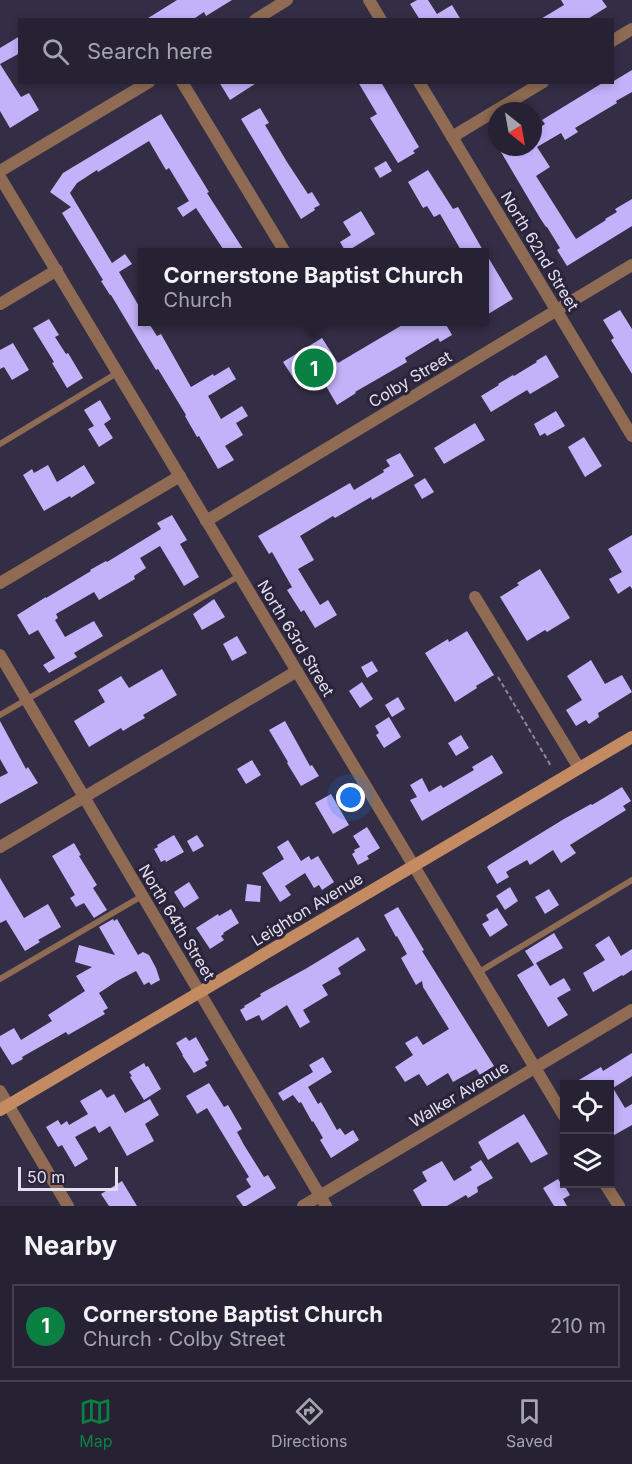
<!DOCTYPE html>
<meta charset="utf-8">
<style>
body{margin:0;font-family:Inter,sans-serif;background:#322f40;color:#f1f3f6}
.controls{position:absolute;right:18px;bottom:18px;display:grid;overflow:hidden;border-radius:0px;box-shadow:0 3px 9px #0003}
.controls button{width:54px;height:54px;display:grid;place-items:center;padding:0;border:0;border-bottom:2px solid #423f4f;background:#262234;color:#f1f3f6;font:30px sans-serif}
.compass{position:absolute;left:488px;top:102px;width:54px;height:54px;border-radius:50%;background:#262234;box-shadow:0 3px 9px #0003;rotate:149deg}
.scale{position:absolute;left:18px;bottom:15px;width:100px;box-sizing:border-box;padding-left:6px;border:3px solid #e2dfef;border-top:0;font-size:16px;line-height:21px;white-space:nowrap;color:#e2dfef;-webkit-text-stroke:4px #29243a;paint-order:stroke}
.you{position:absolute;left:351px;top:798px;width:21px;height:21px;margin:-15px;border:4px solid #fff;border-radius:50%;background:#1a73e8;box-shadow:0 0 0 9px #1a73e833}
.badge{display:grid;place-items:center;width:39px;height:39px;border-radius:50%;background:#0b8043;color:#fff;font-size:20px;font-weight:700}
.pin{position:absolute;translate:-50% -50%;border:3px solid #fff;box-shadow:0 2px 6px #0006}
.popup{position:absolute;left:138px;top:248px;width:351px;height:78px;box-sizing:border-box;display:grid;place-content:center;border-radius:0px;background:#262234;filter:drop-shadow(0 2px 4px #0005);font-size:20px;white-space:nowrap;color:#a4a4ac}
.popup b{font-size:22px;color:#f1f3f6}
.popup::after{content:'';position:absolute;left:50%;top:100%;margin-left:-12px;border:12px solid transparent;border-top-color:#262234}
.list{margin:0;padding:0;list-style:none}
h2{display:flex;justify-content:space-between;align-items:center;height:78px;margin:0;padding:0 24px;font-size:26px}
h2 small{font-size:20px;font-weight:400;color:#a4a4ac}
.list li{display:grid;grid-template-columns:39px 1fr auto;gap:18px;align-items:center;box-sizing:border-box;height:84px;margin:0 12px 12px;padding:0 12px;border:2px solid #423f4f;border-radius:0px}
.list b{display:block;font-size:22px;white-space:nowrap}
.list p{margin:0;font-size:20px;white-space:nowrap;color:#a4a4ac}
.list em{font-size:20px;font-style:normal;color:#a4a4ac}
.icon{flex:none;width:33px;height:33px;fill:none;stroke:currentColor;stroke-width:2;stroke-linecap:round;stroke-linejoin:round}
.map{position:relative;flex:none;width:632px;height:1206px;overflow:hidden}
.search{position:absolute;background:#262234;box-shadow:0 3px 9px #0003;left:18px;right:18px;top:18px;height:66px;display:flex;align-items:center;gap:15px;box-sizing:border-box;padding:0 21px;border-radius:0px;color:#a4a4ac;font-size:22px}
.sheet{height:174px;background:#262234}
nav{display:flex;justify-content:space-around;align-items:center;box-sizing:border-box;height:84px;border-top:2px solid #423f4f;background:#262234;font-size:16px;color:#a4a4ac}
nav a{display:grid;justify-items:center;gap:3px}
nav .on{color:#0b8043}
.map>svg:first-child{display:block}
</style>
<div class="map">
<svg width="632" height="1206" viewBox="0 0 632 1206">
<rect width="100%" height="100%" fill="#332e45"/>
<g fill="#c3b1fa">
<path d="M177 0H232L206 16 204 12 192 20H145Z"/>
<path d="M417 0H428L437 14 452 5 461 20H420L410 4Z"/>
<path d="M561 0H602L607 7 586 20H539L564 5Z"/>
<path d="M20 36V53L0 64 21 97 29 93 39 110 10 128 0 111V48Z"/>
<path d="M632 70V92L616 101 617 103 575 128 578 132 565 140 561 133 537 147 550 167 536 176 576 239 606 220 605 219 617 212 615 209 632 199V226L567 266 557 250 560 248 547 227H546L540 218 498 147H533V132L545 124 542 120 604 82H612Z"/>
<path d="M219 82H258L230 100Z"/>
<path d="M358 82H381L419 147 413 151 415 153 398 163 370 118 377 114Z"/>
<path d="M260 108 269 123 265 125 287 162 308 194 312 192 320 205 314 208 315 210 301 219 241 119Z"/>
<path d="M161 114 209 192 207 193 245 252H225L196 208 183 217 177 208 189 201 169 168 166 170 149 141 98 172 97 170 77 183 70 193 112 263 125 254 132 264 119 272 143 313V321L148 322 157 336 161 334 191 387 213 374 214 376 229 367 236 379 208 396 221 419 242 406 248 416 236 423 243 435 225 446 234 460 218 469 199 436 197 437 185 416 186 415 158 369 156 370 111 295H110L101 281 103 280 62 213 71 207 50 192 63 173Z"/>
<path d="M386 161 392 171 380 178 374 168Z"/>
<path d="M428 170 453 209 458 207 484 252H462L440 214 434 217 427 206 423 208 408 182Z"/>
<path d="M361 211 375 234 346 252 340 242 351 235 343 222Z"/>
<path d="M485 252 513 299 485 316Z"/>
<path d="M620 310 632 329V374L611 340 614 338 603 320Z"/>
<path d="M49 319 59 335 55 337 66 354 68 353 83 378 67 388 52 363 54 362 33 328Z"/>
<path d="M409 321H444L452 335 440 342 438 338 405 358 407 362 355 392 356 393 337 405 322 379 310 386 303 374 294 379 283 362 322 338 338 363Z"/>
<path d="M13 343 29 370 12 380 4 367 0 369V350Z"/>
<path d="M546 355 559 377 530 394 527 390 491 412 481 396 499 385 498 384 513 375 514 376 537 362 536 361Z"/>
<path d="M100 400 111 419 104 424 113 438 99 447 88 429 94 426 84 410Z"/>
<path d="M556 411 565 426 547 436 545 433 540 436 534 424Z"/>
<path d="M475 423 485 440 444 464 434 448Z"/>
<path d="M584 437 602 466 585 477 568 447Z"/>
<path d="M400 453 414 476 372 500 371 497 335 518 333 516 300 536 314 560 298 569 320 605 328 600 337 615 315 628 304 610 301 612 287 590 292 587 272 552 269 554 258 536 350 483 354 490 384 472 383 470 390 466 386 460Z"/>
<path d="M48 465 57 482 84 465 95 483 71 498 70 496 44 511 23 475 32 469 34 473Z"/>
<path d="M425 478 434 492 422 499 414 485Z"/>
<path d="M172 515 187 540 180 544 199 577 184 586 160 546 140 558 146 568 134 576 135 579 99 600 94 592 56 614 58 618 55 620 65 637 94 621 103 636 74 653 77 657 49 673 43 665 55 658 38 630 29 635 17 615 46 597V598L91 571 90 570 106 561 107 562 161 529 157 523Z"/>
<path d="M632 535V589L630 586 618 594 609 579 622 572 608 549Z"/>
<path d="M540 569 570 618 547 632 545 630 527 641 500 597 519 585 517 583Z"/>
<path d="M214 599 225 617 202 630 193 614Z"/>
<path d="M467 631 494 675 476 686 477 688 455 702 425 653 448 639 449 642Z"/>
<path d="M237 636 247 653 232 661 223 644Z"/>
<path d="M591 660 605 684 622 675 632 692 598 713 599 717 589 724 586 720 576 726 566 710 582 700 567 676Z"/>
<path d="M372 661 378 671 367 678 361 667Z"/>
<path d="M162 669 177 695 143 715 145 718 131 726 123 731 121 728 89 747 74 721 105 702 98 690 121 676 129 688Z"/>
<path d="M362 682 373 699 360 708 349 691Z"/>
<path d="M398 697 405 709 392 717 385 705Z"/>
<path d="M389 717 401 737 384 748 376 735 379 733 375 726Z"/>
<path d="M0 721 26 769 28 767 38 783 0 804V777L8 773 0 759Z"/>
<path d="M285 721 310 766 312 765 319 776 301 786 287 763 288 762 269 730Z"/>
<path d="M461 735 469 748 456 756 448 743Z"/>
<path d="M492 755 503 773 422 821 410 800 417 797 410 785 422 778 429 792 441 785 443 788 474 770 472 767Z"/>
<path d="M252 760 261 775 246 784 237 769Z"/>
<path d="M622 787 631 801 623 806 626 810 570 845 576 853 561 863 553 850 530 865 527 860 506 872 509 877 497 884 487 867 489 865 564 819 591 804 592 805Z"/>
<path d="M331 794 349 825 333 834 315 803Z"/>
<path d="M367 827 380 848 367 856 369 859 358 865 352 854 355 852 354 850 360 847 353 836Z"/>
<path d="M174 835 184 852 166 862 165 860 161 862 154 849 158 847 157 845Z"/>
<path d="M197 835 204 846 193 852 187 841Z"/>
<path d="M288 840 301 861 309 856 311 860 318 856 334 882 322 890 319 885 314 888 305 873 285 886 291 895 280 902 262 873 284 859 277 847Z"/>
<path d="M74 843 81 855 79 856 97 885 93 888 107 910 94 918 84 903 76 907 70 898 75 895 52 856Z"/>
<path d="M0 878 24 918 48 904 61 927 38 940 40 942 25 951 6 920 0 923Z"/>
<path d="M189 882 199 898 184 908 174 892Z"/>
<path d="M247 884 261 886 260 902 245 901Z"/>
<path d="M510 887 518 901 505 910 496 896Z"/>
<path d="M549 889 559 905 545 914 535 897Z"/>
<path d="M398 907 424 950 422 951 494 1066 480 1075 476 1069 453 1082 448 1073 427 1086 419 1074 405 1082 395 1067 413 1055 405 1043 417 1036 423 1045 449 1029 423 987 422 981 416 985 401 958 407 954 397 936 396 937 384 915Z"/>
<path d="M497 908 508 925 490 937 482 924 489 920 486 915Z"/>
<path d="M231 909 239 923 223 933 224 934 221 936 224 940 210 949 196 928 218 914 219 916Z"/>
<path d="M113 919 114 921 117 919 138 955 143 952 149 955 156 968 160 980 151 985 149 982 144 985 136 971 117 981 99 993 108 1008 103 1011 105 1014 68 1035 66 1032 22 1057 23 1059 12 1065 0 1046V1036L14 1028 21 1040 52 1021 48 1015 85 991 76 976 92 967 75 962 79 945 115 955 99 927Z"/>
<path d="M554 933 563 948 536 963 550 986 564 978 571 990 557 998 568 1015 548 1027 517 975 534 965 525 951Z"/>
<path d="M609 936 621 956 632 949V970L623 976 622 975 593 992 583 973 605 960 595 945Z"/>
<path d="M358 937 366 950 338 968 341 974 322 985 328 995 303 1010 310 1022 300 1028 287 1005 262 1021 259 1015 246 1021 240 1010 245 1007 244 1006 261 996 260 994 307 968Z"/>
<path d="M186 1037 189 1041 196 1037 209 1060 205 1062 207 1066 194 1073 182 1055H183L176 1043Z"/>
<path d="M632 1053V1076L613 1088 625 1108 632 1104V1125L609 1138V1084H572L601 1067 603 1071Z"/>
<path d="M323 1057 332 1072 308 1087 318 1104 321 1102 337 1130 340 1128 345 1135 353 1130 359 1140 331 1158 320 1140 323 1138 313 1121 312 1122 301 1102 299 1103 293 1095 283 1101 278 1093 313 1072 309 1065Z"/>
<path d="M144 1063 146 1067 148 1066 161 1089 144 1100 130 1077 132 1076 129 1072Z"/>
<path d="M209 1083 224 1107 228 1105 242 1129 237 1132 244 1145 264 1177 268 1175 276 1188 246 1206H243L236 1196 251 1187 246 1179 249 1177 207 1108 197 1114 186 1096Z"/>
<path d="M101 1089 107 1098 114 1094 125 1113 150 1099 159 1115 145 1124 154 1141 127 1156 110 1126 99 1133 95 1126 75 1137 88 1159 75 1167 62 1145 58 1147 46 1127 58 1120 61 1125 67 1121 69 1125 88 1114 80 1101Z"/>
<path d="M524 1114 548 1154 531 1163 518 1142 488 1160 478 1142Z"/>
<path d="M481 1160 493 1178 477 1187 478 1192 468 1198 466 1195 447 1206H422L413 1190 427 1181 422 1172 442 1161 454 1181 472 1170 470 1167Z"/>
<path d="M558 1179 562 1185H564L570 1195 563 1199 567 1206H554L543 1188Z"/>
<path d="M122 1181 137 1206H109L101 1194Z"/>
</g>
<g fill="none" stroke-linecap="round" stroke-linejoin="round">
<path stroke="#8c889c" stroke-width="2" stroke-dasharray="4.5 3" stroke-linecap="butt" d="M498 677 551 766"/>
<g stroke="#8f6b53" stroke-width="6">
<path d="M0 444 117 373"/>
<path d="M0 715 239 576"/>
<path d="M479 972 632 880"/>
<path d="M0 979 142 896"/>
</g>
<g stroke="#8f6b53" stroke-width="12">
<path d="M369 0 381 20"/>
<path d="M255 20 287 0"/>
<path d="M612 41 632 29"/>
<path d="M182 82 285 252"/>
<path d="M419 82 632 436"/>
<path d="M452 137 543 82"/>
<path d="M0 171 149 82"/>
<path d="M0 177 564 1116"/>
<path d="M0 304 57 270"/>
<path d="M206 521 632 265"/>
<path d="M0 583 180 476"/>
<path d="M475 597 579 768"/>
<path d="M0 655 326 1206"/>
<path d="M0 847 297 671"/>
<path d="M0 1091 68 1206"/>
<path d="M605 1184 619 1206"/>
<path d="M303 1206 632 1010"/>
</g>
<path stroke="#c48b63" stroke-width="12" d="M0 1110 632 737"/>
</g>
<g text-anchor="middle" stroke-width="6" stroke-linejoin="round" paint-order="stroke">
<g font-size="16" fill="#e2dfef" stroke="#29243a">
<text transform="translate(540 251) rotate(59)" y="6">North 62nd Street</text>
<text transform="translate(410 379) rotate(-31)" y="6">Colby Street</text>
<text transform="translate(296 638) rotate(59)" y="6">North 63rd Street</text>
<text transform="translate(307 909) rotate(-31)" y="6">Leighton Avenue</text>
<text transform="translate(177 922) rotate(59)" y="6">North 64th Street</text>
<text transform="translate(459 1094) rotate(-31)" y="6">Walker Avenue</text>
</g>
</g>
</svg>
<div class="controls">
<button><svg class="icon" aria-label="locate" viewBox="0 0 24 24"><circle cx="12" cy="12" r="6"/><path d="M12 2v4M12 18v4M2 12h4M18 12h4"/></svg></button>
<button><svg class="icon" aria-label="layers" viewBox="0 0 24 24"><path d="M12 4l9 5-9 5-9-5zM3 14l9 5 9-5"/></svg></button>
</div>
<svg class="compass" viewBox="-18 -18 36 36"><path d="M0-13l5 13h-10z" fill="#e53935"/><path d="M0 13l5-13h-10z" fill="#a4a4ac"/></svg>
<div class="scale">50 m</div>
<div class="you"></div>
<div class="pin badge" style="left:314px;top:368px">1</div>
<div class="popup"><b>Cornerstone Baptist Church</b>Church</div>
<div class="search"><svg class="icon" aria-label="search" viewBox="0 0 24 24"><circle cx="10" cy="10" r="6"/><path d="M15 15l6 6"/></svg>Search here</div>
</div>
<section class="sheet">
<h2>Nearby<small></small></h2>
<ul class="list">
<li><span class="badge">1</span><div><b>Cornerstone Baptist Church</b><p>Church · Colby Street</p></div><em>210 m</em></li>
</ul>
</section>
<nav>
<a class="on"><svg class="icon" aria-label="map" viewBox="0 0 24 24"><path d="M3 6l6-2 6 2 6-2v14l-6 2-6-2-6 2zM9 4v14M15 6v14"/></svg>Map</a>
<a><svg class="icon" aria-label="directions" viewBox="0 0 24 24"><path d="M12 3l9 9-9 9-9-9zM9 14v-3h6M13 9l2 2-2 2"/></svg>Directions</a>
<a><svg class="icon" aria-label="saved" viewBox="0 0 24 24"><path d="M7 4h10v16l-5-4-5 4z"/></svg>Saved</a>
</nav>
